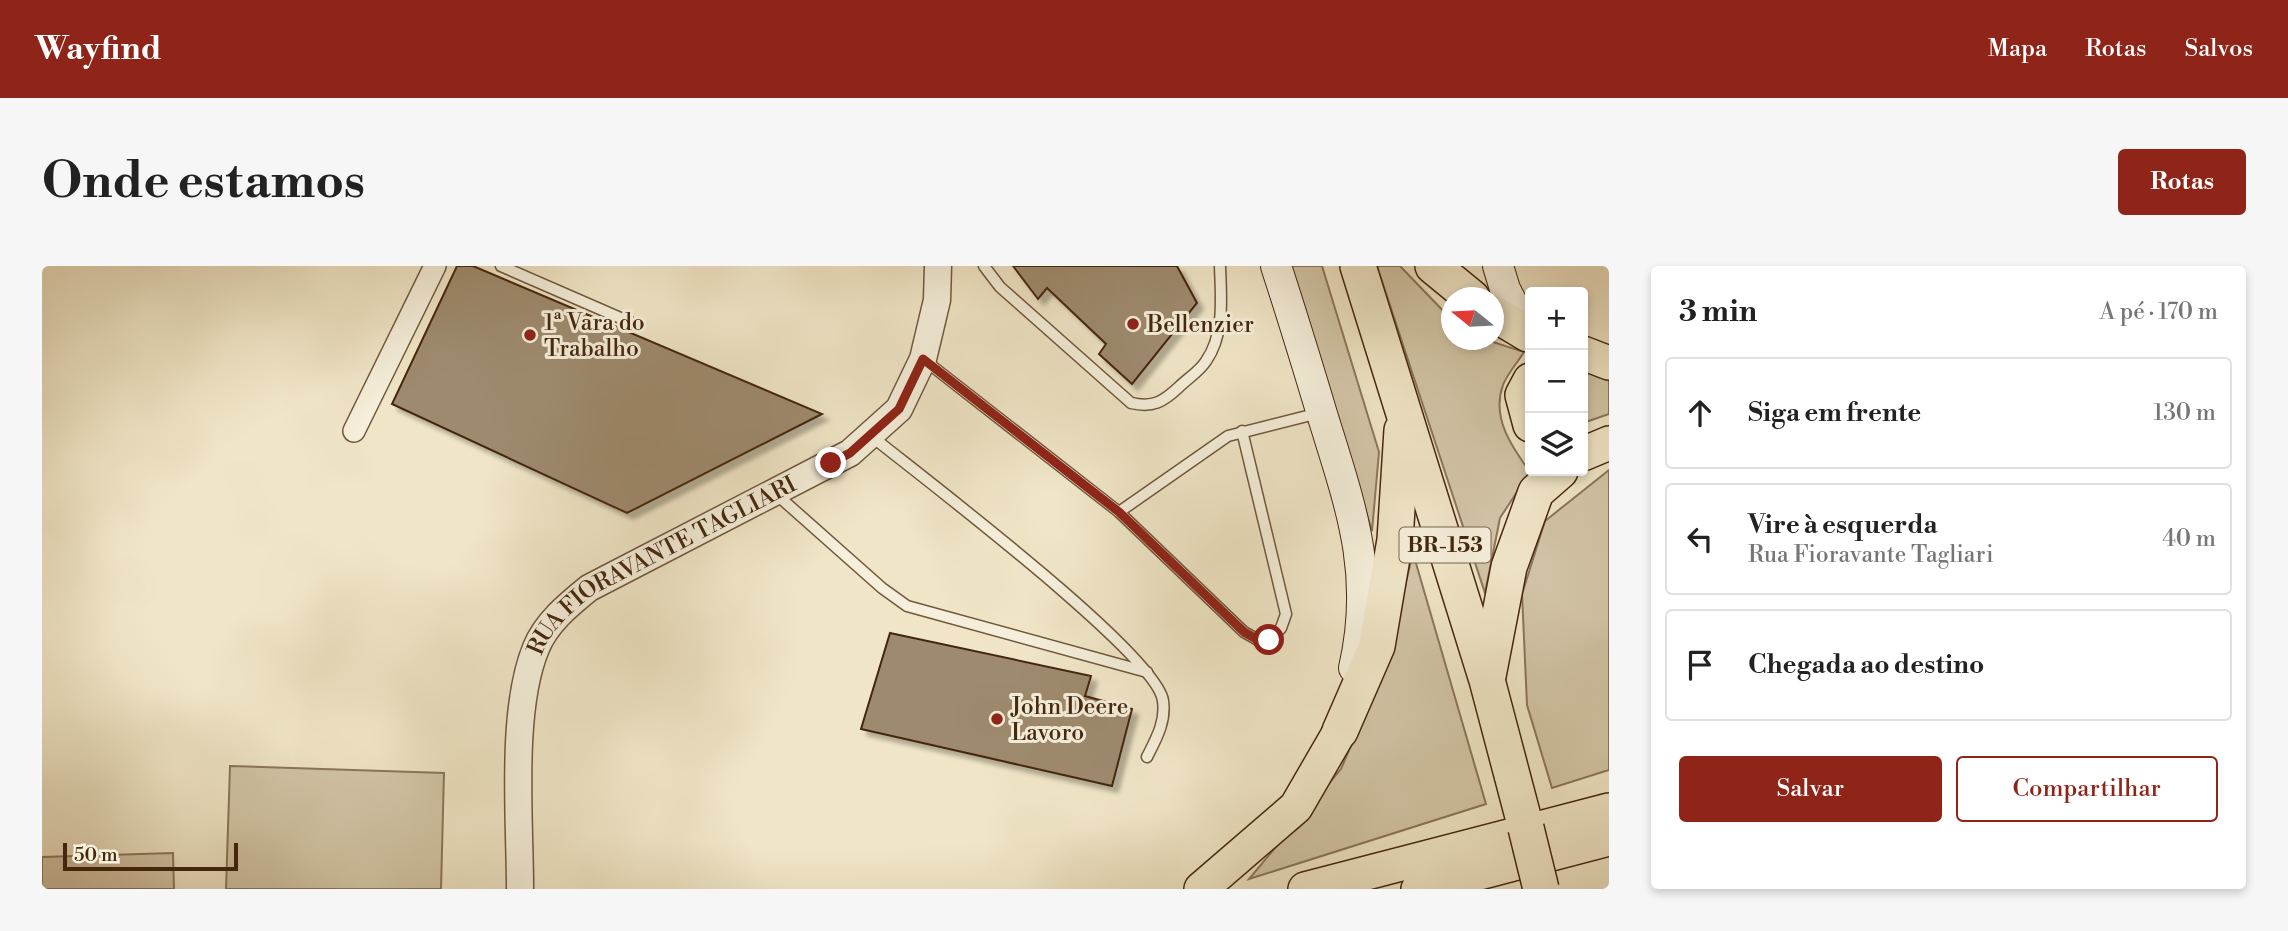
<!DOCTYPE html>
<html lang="pt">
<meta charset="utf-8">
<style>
body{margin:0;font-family:"Libre Bodoni",serif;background:#f6f6f6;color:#222}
.controls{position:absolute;right:21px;top:21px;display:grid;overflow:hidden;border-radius:7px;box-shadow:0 4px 10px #0003}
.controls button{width:63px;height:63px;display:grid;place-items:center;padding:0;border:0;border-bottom:2px solid #e0e0e0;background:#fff;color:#222;font:35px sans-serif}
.compass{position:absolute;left:1399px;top:21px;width:63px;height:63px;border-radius:50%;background:#fff;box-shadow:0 4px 10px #0003;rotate:288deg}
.scale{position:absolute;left:21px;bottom:18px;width:175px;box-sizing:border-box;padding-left:7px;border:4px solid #45270e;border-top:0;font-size:19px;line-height:24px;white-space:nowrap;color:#45270e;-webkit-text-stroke:5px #f5efdb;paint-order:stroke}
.stop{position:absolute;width:21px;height:21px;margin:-16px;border:5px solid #8f2418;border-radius:50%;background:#fff}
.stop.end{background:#8f2418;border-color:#fff;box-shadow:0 2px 7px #0008}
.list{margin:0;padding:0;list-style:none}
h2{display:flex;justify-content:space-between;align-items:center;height:91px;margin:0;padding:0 28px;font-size:30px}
h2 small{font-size:23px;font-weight:400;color:#767676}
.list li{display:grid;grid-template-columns:46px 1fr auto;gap:21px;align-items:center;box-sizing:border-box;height:112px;margin:0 14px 14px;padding:0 14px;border:2px solid #e0e0e0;border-radius:7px}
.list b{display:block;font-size:26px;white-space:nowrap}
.list p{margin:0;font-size:23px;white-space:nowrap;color:#767676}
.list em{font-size:23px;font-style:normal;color:#767676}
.actions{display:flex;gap:14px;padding:21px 28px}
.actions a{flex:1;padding:16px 0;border:2px solid #8f2418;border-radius:7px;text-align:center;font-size:24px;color:#8f2418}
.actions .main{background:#8f2418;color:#fff}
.icon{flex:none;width:38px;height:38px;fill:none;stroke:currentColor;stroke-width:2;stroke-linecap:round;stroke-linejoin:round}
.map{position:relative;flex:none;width:1567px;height:623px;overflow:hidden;border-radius:7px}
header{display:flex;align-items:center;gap:42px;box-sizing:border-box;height:98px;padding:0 35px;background:#8f2418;color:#fff}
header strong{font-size:33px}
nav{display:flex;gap:38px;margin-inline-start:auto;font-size:24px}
.intro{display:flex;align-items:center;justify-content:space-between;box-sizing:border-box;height:168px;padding:0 42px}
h1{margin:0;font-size:49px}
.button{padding:18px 32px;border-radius:7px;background:#8f2418;color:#fff;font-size:24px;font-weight:700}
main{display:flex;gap:42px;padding:0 42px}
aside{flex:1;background:#fff;border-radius:7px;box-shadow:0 4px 10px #0003}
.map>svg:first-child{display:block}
</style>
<header>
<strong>Wayfind</strong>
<nav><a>Mapa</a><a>Rotas</a><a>Salvos</a></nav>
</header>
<div class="intro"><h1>Onde estamos</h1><a class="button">Rotas</a></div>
<main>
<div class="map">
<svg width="1567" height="623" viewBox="0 0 1567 623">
<defs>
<filter id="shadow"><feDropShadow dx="6" dy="6" stdDeviation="2" flood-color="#0004"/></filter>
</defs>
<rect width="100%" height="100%" fill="#f0e6c7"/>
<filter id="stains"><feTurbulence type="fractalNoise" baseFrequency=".00286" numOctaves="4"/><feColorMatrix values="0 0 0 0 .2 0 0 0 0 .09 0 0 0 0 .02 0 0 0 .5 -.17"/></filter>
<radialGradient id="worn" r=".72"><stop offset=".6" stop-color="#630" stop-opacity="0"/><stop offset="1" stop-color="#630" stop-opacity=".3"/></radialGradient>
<g fill="#d3c6a8" stroke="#8c765b" stroke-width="2">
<path d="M1248 0H1280L1337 186 1330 265Z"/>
<path d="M1335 0H1358L1409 53V74H1445L1482 86C1476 96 1465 108 1461 119 1449 152 1470 181 1488 206L1458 252 1443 327Z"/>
<path d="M1541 103 1567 110V148L1541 157Z"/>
<path d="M1567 204V504L1510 522 1485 439 1480 328 1503 255Z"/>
<path d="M1371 287 1444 538 1207 613 1299 503 1344 398Z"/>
<path d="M188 500 402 507 399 623H184Z"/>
<path d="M131 587 132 623H0V591Z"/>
</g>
<g fill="#9e8a6e" stroke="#45270e" stroke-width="2" filter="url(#shadow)">
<path d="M415 0H431L780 148 585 247 350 138Z"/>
<path d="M971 0H1135L1155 37 1090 118 1057 88 1064 78 1005 22 996 33Z"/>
<path d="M848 367 1049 410 1043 430 1090 443 1070 520 819 463Z"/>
</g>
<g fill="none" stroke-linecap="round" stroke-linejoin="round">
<g stroke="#70573c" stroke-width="13">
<g id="service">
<path d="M459 0 590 57"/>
<path d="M942 0 958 21 1089 137C1111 142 1121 136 1137 121 1145 113 1158 105 1164 95 1183 68 1179 31 1178 0"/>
<path d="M881 93 1077 246 1202 366 1216 374 1227 375 1239 362 1244 348 1200 165"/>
<path d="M828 169C876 208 1116 389 1121 435 1124 456 1114 473 1105 491"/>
<path d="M734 228 840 322 865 340 1105 406"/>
<path d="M1077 246 1186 170 1277 147"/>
</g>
</g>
<g stroke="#70573c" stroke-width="24">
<path id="minor" d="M312 165 393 0"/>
</g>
<g stroke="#70573c" stroke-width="29">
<g id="tertiary">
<path id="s1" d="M478 623C478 553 468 445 494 382 504 357 526 339 547 322L808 187 857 143 881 93 895 34 896 0"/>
</g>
</g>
<g stroke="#45270e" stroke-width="32">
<g id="secondary">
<path d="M1234 0C1250 49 1265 98 1280 148 1308 239 1334 306 1312 402"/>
<path d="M1456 0 1463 23 1486 68"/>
</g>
</g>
<g stroke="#45270e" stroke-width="36">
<g id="primary">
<path d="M1541 87 1567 97"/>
<path d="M1488 114 1480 129 1488 159"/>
<path d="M1541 188 1567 177"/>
<path d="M1159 623 1254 541 1298 465"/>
<path d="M1263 623 1567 544"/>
<path d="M1376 623 1567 573"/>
</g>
</g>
<g stroke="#45270e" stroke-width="38">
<g id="trunk">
<path d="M1316 0 1445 414 1484 562"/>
<path d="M1391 0 1430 32"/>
<path d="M1451 47 1486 68"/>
<path d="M1446 410 1467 301 1494 226 1518 205"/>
<path d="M1298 465 1335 380 1353 274 1360 164"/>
</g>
</g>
<use href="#service" stroke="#f5efdb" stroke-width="10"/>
<use href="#minor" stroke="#f5efdb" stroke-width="21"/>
<use href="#tertiary" stroke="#f5efdb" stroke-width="26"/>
<use href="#secondary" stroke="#f5efdb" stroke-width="30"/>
<use href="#primary" stroke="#f0e6c7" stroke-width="33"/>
<use href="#trunk" stroke="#f0e6c7" stroke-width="35"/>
<g stroke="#45270e" stroke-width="38" stroke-linecap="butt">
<path id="trunk-bridge" d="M1484 562 1499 623"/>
</g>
<use href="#trunk-bridge" stroke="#f0e6c7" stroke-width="35"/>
</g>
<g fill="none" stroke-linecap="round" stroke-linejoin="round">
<path stroke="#8f2418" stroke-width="9" d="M789 197 808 187 857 143 881 93 1077 246 1202 366 1216 374H1227"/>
</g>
<g fill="#8f2418" stroke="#f5efdb" stroke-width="2.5">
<circle cx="1091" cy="58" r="7"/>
<circle cx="488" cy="69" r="7"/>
<circle cx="955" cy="453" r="7"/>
</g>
<g text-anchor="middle" stroke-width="6" stroke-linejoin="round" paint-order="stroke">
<rect fill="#f5efdb" stroke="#7a634c" stroke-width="2" x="1357.5" y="261.5" width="91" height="35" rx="5"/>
<g font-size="21" font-weight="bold" fill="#45270e">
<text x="1403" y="286">BR-153</text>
</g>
<g font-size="23" fill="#45270e" stroke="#f5efdb" text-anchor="start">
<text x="502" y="64">1ª Vara do<tspan x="502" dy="26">Trabalho</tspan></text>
<text x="1105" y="66">Bellenzier</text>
<text x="969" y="448">John Deere<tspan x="969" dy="26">Lavoro</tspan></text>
</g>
<g font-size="23" fill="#45270e" stroke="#f5efdb">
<text dy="8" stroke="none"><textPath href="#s1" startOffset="396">RUA FIORAVANTE TAGLIARI</textPath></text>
</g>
</g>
<rect width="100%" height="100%" filter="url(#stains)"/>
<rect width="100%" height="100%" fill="url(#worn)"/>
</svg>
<div class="controls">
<button>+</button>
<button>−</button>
<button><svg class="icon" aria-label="layers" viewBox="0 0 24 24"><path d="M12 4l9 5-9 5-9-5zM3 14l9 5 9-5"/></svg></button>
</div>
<svg class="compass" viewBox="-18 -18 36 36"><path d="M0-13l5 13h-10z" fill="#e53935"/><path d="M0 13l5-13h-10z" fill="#767676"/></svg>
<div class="scale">50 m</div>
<div class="stop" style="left:1227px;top:374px"></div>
<div class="stop end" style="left:789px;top:197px"></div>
</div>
<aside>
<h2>3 min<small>A pé · 170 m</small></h2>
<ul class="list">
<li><svg class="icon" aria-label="ahead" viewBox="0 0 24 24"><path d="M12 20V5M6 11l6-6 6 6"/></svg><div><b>Siga em frente</b></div><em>130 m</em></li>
<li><svg class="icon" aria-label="left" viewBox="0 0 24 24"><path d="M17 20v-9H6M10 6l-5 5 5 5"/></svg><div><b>Vire à esquerda</b><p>Rua Fioravante Tagliari</p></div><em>40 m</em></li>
<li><svg class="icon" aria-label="arrive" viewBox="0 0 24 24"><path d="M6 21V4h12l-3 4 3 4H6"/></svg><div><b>Chegada ao destino</b></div></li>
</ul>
<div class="actions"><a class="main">Salvar</a><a>Compartilhar</a></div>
</aside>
</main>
